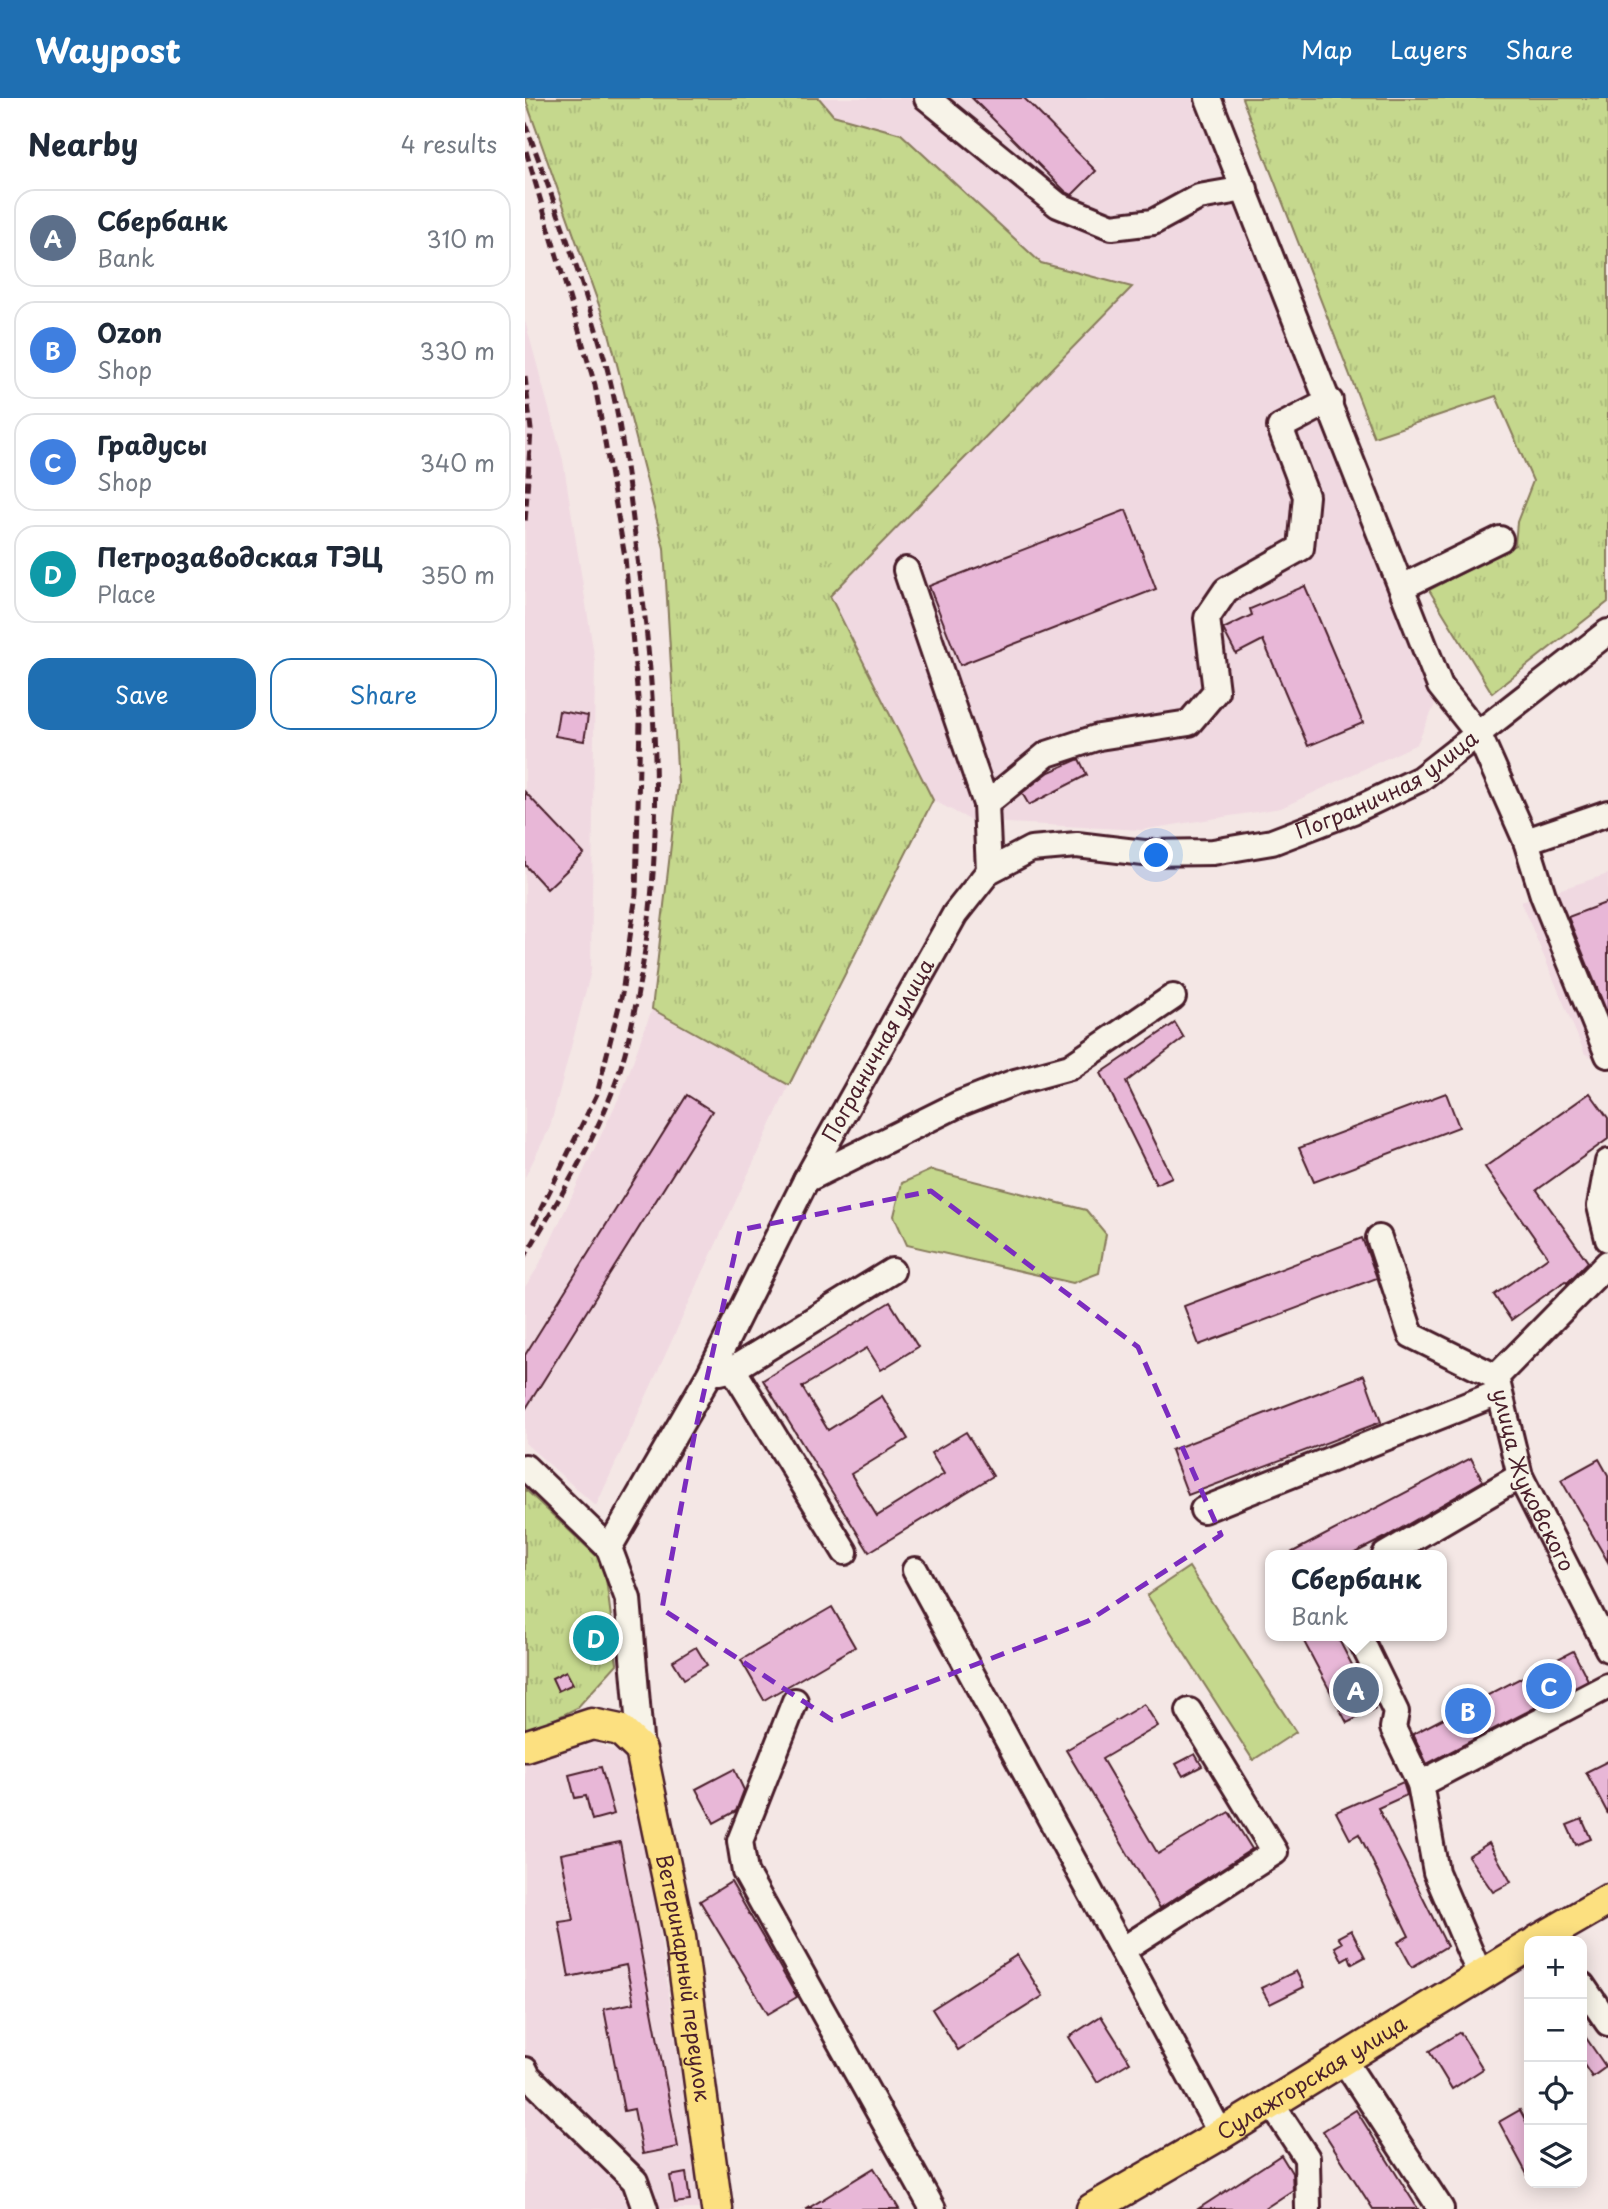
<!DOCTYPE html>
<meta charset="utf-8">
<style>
body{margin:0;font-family:"Playpen Sans",sans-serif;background:#f2f2f3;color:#1f2937}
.controls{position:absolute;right:21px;bottom:21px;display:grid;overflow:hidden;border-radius:14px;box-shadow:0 4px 18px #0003}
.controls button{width:63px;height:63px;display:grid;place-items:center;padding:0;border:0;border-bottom:2px solid #e0e1e3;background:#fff;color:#1f2937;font:35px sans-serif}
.you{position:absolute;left:632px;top:758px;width:24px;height:24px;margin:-18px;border:5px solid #fff;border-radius:50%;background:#1a73e8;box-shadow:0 0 0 10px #1a73e833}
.badge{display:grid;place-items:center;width:46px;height:46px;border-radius:50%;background:#1f6fb2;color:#fff;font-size:23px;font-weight:700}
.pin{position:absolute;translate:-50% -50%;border:4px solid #fff;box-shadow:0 2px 7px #0006}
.popup{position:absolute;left:740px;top:1452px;width:182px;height:91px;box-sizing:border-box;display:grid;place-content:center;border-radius:14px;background:#fff;filter:drop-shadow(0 2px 5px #0005);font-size:23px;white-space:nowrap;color:#747a83}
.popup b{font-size:26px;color:#1f2937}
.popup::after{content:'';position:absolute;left:50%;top:100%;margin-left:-14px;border:14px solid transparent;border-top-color:#fff}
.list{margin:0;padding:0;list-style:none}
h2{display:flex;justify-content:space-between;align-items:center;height:91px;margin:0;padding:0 28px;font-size:30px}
h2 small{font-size:23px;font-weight:400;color:#747a83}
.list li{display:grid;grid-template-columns:46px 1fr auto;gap:21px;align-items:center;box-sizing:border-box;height:98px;margin:0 14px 14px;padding:0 14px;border:2px solid #e0e1e3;border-radius:21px}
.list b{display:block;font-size:26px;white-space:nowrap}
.list p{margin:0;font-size:23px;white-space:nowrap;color:#747a83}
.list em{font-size:23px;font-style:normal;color:#747a83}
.actions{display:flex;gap:14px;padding:21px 28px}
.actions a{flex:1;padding:16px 0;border:2px solid #1f6fb2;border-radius:21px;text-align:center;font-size:24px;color:#1f6fb2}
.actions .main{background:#1f6fb2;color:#fff}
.icon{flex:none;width:38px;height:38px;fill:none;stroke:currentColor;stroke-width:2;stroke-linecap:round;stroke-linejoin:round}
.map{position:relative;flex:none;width:1083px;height:2111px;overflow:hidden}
header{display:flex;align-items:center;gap:42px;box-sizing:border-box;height:98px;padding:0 35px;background:#1f6fb2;color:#fff}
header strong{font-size:33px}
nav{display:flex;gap:38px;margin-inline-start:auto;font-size:24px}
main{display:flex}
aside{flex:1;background:#fff}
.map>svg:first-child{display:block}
</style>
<header>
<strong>Waypost</strong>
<nav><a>Map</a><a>Layers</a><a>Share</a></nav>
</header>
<main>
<aside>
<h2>Nearby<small>4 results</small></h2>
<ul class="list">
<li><span class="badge" style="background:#5c6f8a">A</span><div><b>Сбербанк</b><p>Bank</p></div><em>310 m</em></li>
<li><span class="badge" style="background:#3f7fe0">B</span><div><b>Ozon</b><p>Shop</p></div><em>330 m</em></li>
<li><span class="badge" style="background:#3f7fe0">C</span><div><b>Градусы</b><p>Shop</p></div><em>340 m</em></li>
<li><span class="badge" style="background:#0f9aa8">D</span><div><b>Петрозаводская ТЭЦ</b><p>Place</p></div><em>350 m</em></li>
</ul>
<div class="actions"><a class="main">Save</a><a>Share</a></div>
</aside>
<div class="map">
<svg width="1083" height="2111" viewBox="0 0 1083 2111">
<defs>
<pattern id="grass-tufts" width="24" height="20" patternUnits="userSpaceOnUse" patternTransform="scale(1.75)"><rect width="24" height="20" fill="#c5d88d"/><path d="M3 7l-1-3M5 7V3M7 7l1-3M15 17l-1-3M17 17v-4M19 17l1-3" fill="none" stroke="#abb97a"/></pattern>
</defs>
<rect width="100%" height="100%" fill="#f4e7e5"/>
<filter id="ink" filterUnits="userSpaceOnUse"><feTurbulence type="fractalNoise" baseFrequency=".0143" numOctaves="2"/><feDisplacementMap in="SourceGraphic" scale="14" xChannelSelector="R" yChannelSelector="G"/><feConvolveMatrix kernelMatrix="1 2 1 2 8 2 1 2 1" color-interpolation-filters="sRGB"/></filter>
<g filter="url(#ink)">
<g fill="#f0d9e1">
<path d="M295 0H672L912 602 892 646 756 710 616 732 447 723 408 702 305 498 606 189 516 165 376 36 309 17Z"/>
<path d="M0 223 38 362 70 563 66 873 25 1029 0 1079Z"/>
<path d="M1083 776V965L1060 956 996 804Z"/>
<path d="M127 911 264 987 71 1408 0 1345V1189L13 1169 98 991Z"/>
<path d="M64 1642 102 1658 116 1706 175 2111H0V1663L23 1651Z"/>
</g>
<g fill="url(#grass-tufts)" stroke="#887c5c" stroke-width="2">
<path d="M0 0H294L308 17 376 36 516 165 607 189 305 498 408 702 264 987 127 911 153 686 139 450 84 235Z"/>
<path d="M717 0H1083V504L967 595 904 492 990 447 992 424 1008 383 971 298 849 339Z"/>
<path d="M0 1391 79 1465 92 1566 52 1610 0 1636Z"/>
</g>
<g fill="#c5d88d" stroke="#887c5c" stroke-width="2">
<path d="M406 1072 561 1112 581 1136 574 1175 548 1185 382 1147 369 1118 377 1085Z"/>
<path d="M664 1469 771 1634 728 1662 622 1497Z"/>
</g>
<g fill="#e8b7d7" stroke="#4a1f2b" stroke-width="2">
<path d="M447 0H499L571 73 547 97 541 94Z"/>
<path d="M601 412 631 491 435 567 404 488Z"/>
<path d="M780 488 838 625 783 648 738 542 711 556 698 531 727 517 725 511Z"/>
<path d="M34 613 63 618 59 643 30 638Z"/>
<path d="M554 661 562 677 504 707 497 695 524 674Z"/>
<path d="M0 694 59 756 22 791 0 767Z"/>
<path d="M1083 804V917L1043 819Z"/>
<path d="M650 925 659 940 601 984 647 1079 631 1086 576 975Z"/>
<path d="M921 995 934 1029 789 1084 774 1050Z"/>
<path d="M1065 995 1083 1020V1041L1012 1092 1063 1164 1042 1185 1040 1183 986 1222 969 1197 1023 1159 960 1069Z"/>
<path d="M162 997 187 1013 0 1312V1257Z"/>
<path d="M837 1140 852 1180 674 1247 659 1208Z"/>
<path d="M365 1204 393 1249 356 1272 342 1250 277 1289 303 1332 357 1298 383 1341 326 1376 352 1418 419 1376 406 1355 441 1334 468 1378 344 1454 238 1282Z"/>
<path d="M839 1277 856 1324 663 1397 646 1352Z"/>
<path d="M946 1360 958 1383 861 1439 826 1457H762Z"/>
<path d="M1074 1361 1083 1377V1464L1036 1382Z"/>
<path d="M307 1509 330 1549 239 1602 216 1562Z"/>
<path d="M776 1538H812L850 1611 822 1625Z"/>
<path d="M171 1549 182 1567 159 1581 148 1563Z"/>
<path d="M1048 1553 1063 1582 902 1666 888 1636Z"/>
<path d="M41 1573 48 1586 33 1593 27 1580Z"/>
<path d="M619 1606 633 1628 577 1661 633 1756 704 1714 727 1751 635 1810 541 1652Z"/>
<path d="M670 1656 677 1668 658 1678 651 1666Z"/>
<path d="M1083 1663V1716L1061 1674Z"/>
<path d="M76 1669 89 1716 67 1722 61 1698 50 1700 44 1677Z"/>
<path d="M209 1671 219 1692 211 1713 189 1725 171 1691Z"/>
<path d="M878 1684 882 1697 853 1710 922 1848 887 1869 873 1844 884 1838 834 1736 825 1741 811 1714Z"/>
<path d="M1057 1721 1066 1741 1051 1747 1042 1727Z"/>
<path d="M95 1744 153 2049 118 2056 109 2011 99 2013 79 1911 109 1905 101 1867 44 1879 34 1824 49 1822 36 1756Z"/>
<path d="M964 1745 986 1784 968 1794 943 1758Z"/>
<path d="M206 1784 272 1899 243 1916 175 1803Z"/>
<path d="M826 1832 840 1859 827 1866 824 1858 817 1862 810 1849 817 1845 813 1839Z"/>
<path d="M492 1857 518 1898 433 1952 407 1911Z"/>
<path d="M771 1873 779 1889 745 1906 736 1890Z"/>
<path d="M576 1918 605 1964 572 1984 544 1939Z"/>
<path d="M935 1934 958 1971 927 1991 904 1953Z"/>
<path d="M1057 1934 1081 1969 1067 1979 1057 1964Z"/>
<path d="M831 2012 893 2111H848L798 2033Z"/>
<path d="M995 2012 1004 2029V2080L974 2024Z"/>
<path d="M756 2057 767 2075 768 2092 739 2111H673Z"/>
<path d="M349 2070 374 2111H282Z"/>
<path d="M161 2075 165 2103 150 2105 145 2078Z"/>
</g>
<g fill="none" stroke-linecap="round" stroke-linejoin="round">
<g stroke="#4a1f2b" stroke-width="30">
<g id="minor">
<path d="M402 0 533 107 587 129 628 124 674 99 720 91"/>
<path d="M683 0 915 588 954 637 1001 743 1018 797 1083 957"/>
<path d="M381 472 461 706 464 773"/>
<path d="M877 489 975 441"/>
<path d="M461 706 522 656 574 639 664 625 691 593 682 520 701 492 776 450 781 398 755 329 805 303"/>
<path d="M1001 743 1083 715"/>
<path d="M1083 1064 1075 1108 1083 1141"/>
<path d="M281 1082 434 1006 490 984 545 969 648 899"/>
<path d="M854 1140 886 1237 971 1279"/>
<path id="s1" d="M1083 1165 971 1279 995 1378 1083 1551"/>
<path d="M208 1271 320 1454"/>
<path d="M195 1274 208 1271 367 1173"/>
<path d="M0 1369 84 1450"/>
<path d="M678 1412 973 1295"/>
<path d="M860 1457 995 1378"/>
<path d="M390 1472 597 1852"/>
<path d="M834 1538 871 1614 868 1630 895 1686 911 1774 955 1877"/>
<path d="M270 1603 215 1743 220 1774 408 2111"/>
<path d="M664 1613 750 1754 597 1852 696 2036"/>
<path id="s2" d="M116 1652 103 1501 84 1450 184 1277 281 1082 430 816 464 773 506 751 552 747 619 755 688 754 747 744 828 713 895 681 1083 534"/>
<path d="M895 1686 1083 1588"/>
<path d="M1057 1887 1083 1925"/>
<path d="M818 1961 916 2111"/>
<path d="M0 1972 3 1978 110 2083 120 2111"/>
<path d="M746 2005 782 2060 783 2111"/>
</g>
</g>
<g stroke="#4a1f2b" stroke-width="35">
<g id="major">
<path id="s3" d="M0 1648 67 1626 95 1632 116 1652 155 1839 192 2111"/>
<path d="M1012 1843 1083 1802"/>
<path id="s4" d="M567 2111 696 2036 1004 1848"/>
</g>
</g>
<use href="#minor" stroke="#f7f3e8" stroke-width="24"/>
<use href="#major" stroke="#fce080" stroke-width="30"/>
<g stroke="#4a1f2b" stroke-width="5" stroke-dasharray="10 5" stroke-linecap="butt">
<path d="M0 25C30 105 58 184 81 266 97 326 104 391 112 453 131 598 141 743 114 888 108 924 100 962 86 997 64 1053 31 1106 0 1158"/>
<path d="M1 53 70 287 100 459 115 622 111 796 97 896 72 996 8 1127"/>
<path d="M0 278 6 332 0 426"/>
</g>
</g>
</g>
<path fill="none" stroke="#7b2cbf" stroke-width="5" stroke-dasharray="14 9" stroke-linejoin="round" d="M406 1093 613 1249 696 1437 563 1523 307 1622 137 1511 170 1334 215 1132Z"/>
<g text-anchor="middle" stroke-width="7" stroke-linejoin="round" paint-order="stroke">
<g font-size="21" fill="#4a1f2b" stroke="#f7f3e8">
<text dy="7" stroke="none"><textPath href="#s2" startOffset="1402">Пограничная улица</textPath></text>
<text dy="7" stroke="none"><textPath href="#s2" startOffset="772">Пограничная улица</textPath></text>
<text dy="7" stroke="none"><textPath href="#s1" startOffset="270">улица Жуковского</textPath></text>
<text dy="7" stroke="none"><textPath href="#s3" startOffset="360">Ветеринарный переулок</textPath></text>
<text dy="7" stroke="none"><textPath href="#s4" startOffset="256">Сулажгорская улица</textPath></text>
</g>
</g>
</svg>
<div class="controls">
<button>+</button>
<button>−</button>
<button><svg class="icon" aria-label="locate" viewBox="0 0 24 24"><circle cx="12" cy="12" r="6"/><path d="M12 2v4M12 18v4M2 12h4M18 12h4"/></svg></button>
<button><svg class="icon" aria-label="layers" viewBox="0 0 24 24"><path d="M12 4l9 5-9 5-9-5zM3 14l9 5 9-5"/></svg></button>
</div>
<div class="you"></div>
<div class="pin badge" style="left:831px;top:1592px;background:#5c6f8a">A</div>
<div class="popup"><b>Сбербанк</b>Bank</div>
<div class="pin badge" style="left:943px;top:1613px;background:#3f7fe0">B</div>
<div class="pin badge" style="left:1024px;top:1588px;background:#3f7fe0">C</div>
<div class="pin badge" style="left:71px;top:1540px;background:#0f9aa8">D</div>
</div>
</main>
